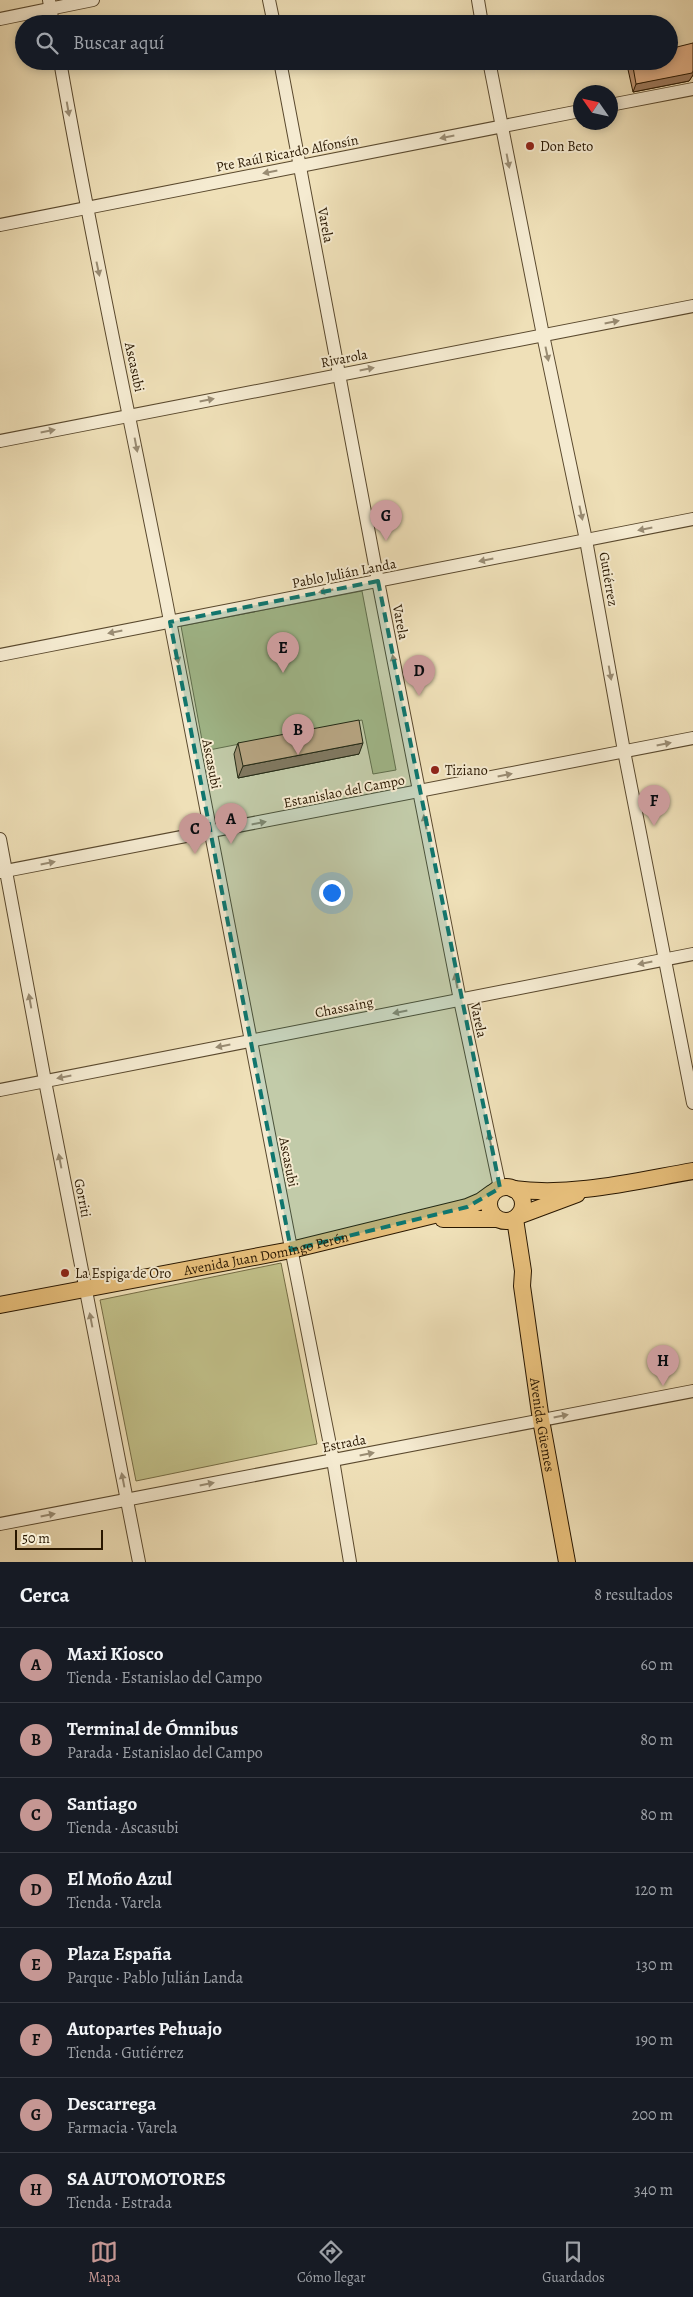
<!DOCTYPE html>
<html lang="es">
<meta charset="utf-8">
<style>
body{margin:0;font-family:Alegreya,serif;background:#20242c;color:#f1f3f6}
.compass{position:absolute;left:573px;top:85px;width:45px;height:45px;border-radius:50%;background:#171b24;box-shadow:0 2px 8px #0003;rotate:304deg}
.scale{position:absolute;left:15px;bottom:12px;width:88px;box-sizing:border-box;padding-left:5px;border:2px solid #291700;border-top:0;font-size:14px;line-height:18px;white-space:nowrap;color:#291700;-webkit-text-stroke:4px #f5ebd1;paint-order:stroke}
.you{position:absolute;left:331px;top:892px;width:18px;height:18px;margin:-12px;border:4px solid #fff;border-radius:50%;background:#1a73e8;box-shadow:0 0 0 8px #1a73e833}
.badge{display:grid;place-items:center;width:32px;height:32px;border-radius:50%;background:#c59692;color:#111;font-size:16px;font-weight:700}
.pin{position:absolute;translate:-50% -41px;filter:drop-shadow(0 1px 2px #0008)}
.pin::after{content:'';position:absolute;top:26px;width:18px;height:15px;background:inherit;clip-path:polygon(0 0,100% 0,50% 100%)}
.list{margin:0;padding:0;list-style:none}
h2{display:flex;justify-content:space-between;align-items:center;height:65px;margin:0;padding:0 20px;font-size:21px}
h2 small{font-size:16px;font-weight:400;color:#9ea1a6}
.list li{display:grid;grid-template-columns:32px 1fr auto;gap:15px;align-items:center;box-sizing:border-box;height:75px;padding:0 20px;border-top:1px solid #363941}
.list b{display:block;font-size:19px;white-space:nowrap}
.list p{margin:0;font-size:16px;white-space:nowrap;color:#9ea1a6}
.list em{font-size:16px;font-style:normal;color:#9ea1a6}
.icon{flex:none;width:28px;height:28px;fill:none;stroke:currentColor;stroke-width:2;stroke-linecap:round;stroke-linejoin:round}
.map{position:relative;flex:none;width:693px;height:1562px;overflow:hidden}
.search{position:absolute;background:#171b24;box-shadow:0 2px 8px #0003;left:15px;right:15px;top:15px;height:55px;display:flex;align-items:center;gap:12px;box-sizing:border-box;padding:0 18px;border-radius:28px;color:#9ea1a6;font-size:19px}
.sheet{height:665px;background:#171b24}
nav{display:flex;justify-content:space-around;align-items:center;box-sizing:border-box;height:70px;border-top:1px solid #363941;background:#171b24;font-size:14px;color:#9ea1a6}
nav a{display:grid;justify-items:center;gap:2px}
nav .on{color:#c59692}
.map>svg:first-child{display:block}
</style>
<div class="map">
<svg width="693" height="1562" viewBox="0 0 693 1562">
<rect width="100%" height="100%" fill="#efe0b8"/>
<filter id="stains"><feTurbulence type="fractalNoise" baseFrequency=".004" numOctaves="4"/><feColorMatrix values="0 0 0 0 .2 0 0 0 0 .09 0 0 0 0 .02 0 0 0 .5 -.17"/></filter>
<radialGradient id="worn" r=".72"><stop offset=".6" stop-color="#630" stop-opacity="0"/><stop offset="1" stop-color="#630" stop-opacity=".3"/></radialGradient>
<g fill="#c1c089" stroke="#756c44">
<path d="M362 591 396 770 373 774 362 720 204 751 181 626Z"/>
<path d="M281 1263 317 1444 136 1481 100 1300Z"/>
</g>
<g fill="none" stroke-linecap="round" stroke-linejoin="round">
<g stroke="#5a492e" stroke-width="14">
<g id="minor">
<path d="M49 0 53 24"/>
<path d="M269 0 274 24"/>
<path d="M478 0 482 24"/>
<path d="M0 19 93 0"/>
<path d="M60 61C91 240 130 417 165 595 221 883 275 1172 333 1460L350 1562"/>
<path d="M280 61 378 581 460 1000 500 1188"/>
<path d="M489 61 543 335 586 540 624 751 693 1103"/>
<path d="M610 105 693 89"/>
<path d="M0 225 580 111"/>
<path d="M0 441 693 306"/>
<path d="M0 655 693 519"/>
<path d="M0 839 45 1081 139 1562"/>
<path d="M0 872 693 738"/>
<path d="M0 1090 693 954"/>
<path d="M0 1524 693 1391"/>
</g>
</g>
<g stroke="#291700" stroke-width="18">
<g id="major">
<circle cx="506" cy="1204" r="17"/>
<path d="M513 1189C573 1197 635 1181 693 1171"/>
<path d="M518 1216 577 1194"/>
<path d="M443 1219H497"/>
<path id="s1" d="M515 1219 523 1271 522 1286 541 1420 567 1562"/>
<path id="s2" d="M0 1305 291 1250 467 1207 481 1201 492 1193"/>
</g>
</g>
<use href="#minor" stroke="#f5ebd1" stroke-width="12"/>
<use href="#major" stroke="#e8c07c" stroke-width="16"/>
</g>
<g fill="#c19673" stroke="#291700">
<path d="M693 43V75L689 81 633 92 627 65 629 61H669Z"/>
<path d="M238 743 359 754 238 778 234 754Z"/>
</g>
<g fill="#9d7a5e" stroke="#291700">
<path d="M693 71V75L689 81 633 92 636 84Z"/>
<path d="M363 743 359 754 238 778 243 766Z"/>
</g>
<g fill="#e0af86" stroke="#291700">
<path d="M693 43V71L692 73 636 84 632 61H669V49Z"/>
<path d="M359 720 363 743 243 766 238 743Z"/>
</g>
<defs><path id="oneway-solid" d="M-6-.8H1V-3.2L6.5 0L1 3.2V.8H-6Z" transform="scale(1.25)"/></defs>
<g fill="#998c73">
<use href="#oneway-solid" transform="translate(68 109) rotate(80)"/>
<use href="#oneway-solid" transform="translate(447 137) rotate(169)"/>
<use href="#oneway-solid" transform="translate(508 161) rotate(79)"/>
<use href="#oneway-solid" transform="translate(270 172) rotate(169)"/>
<use href="#oneway-solid" transform="translate(98 269) rotate(78)"/>
<use href="#oneway-solid" transform="translate(612 322) rotate(-11)"/>
<use href="#oneway-solid" transform="translate(547 354) rotate(78)"/>
<use href="#oneway-solid" transform="translate(367 369) rotate(-11)"/>
<use href="#oneway-solid" transform="translate(207 400) rotate(-11)"/>
<use href="#oneway-solid" transform="translate(48 431) rotate(-11)"/>
<use href="#oneway-solid" transform="translate(136 445) rotate(79)"/>
<use href="#oneway-solid" transform="translate(581 513) rotate(78)"/>
<use href="#oneway-solid" transform="translate(645 529) rotate(169)"/>
<use href="#oneway-solid" transform="translate(486 560) rotate(169)"/>
<use href="#oneway-solid" transform="translate(326 591) rotate(169)"/>
<use href="#oneway-solid" transform="translate(115 632) rotate(169)"/>
<use href="#oneway-solid" transform="translate(177 656) rotate(79)"/>
<use href="#oneway-solid" transform="translate(394 662) rotate(-101)"/>
<use href="#oneway-solid" transform="translate(610 673) rotate(80)"/>
<use href="#oneway-solid" transform="translate(664 744) rotate(-11)"/>
<use href="#oneway-solid" transform="translate(505 775) rotate(-11)"/>
<use href="#oneway-solid" transform="translate(425 822) rotate(-101)"/>
<use href="#oneway-solid" transform="translate(259 823) rotate(-11)"/>
<use href="#oneway-solid" transform="translate(48 863) rotate(-11)"/>
<use href="#oneway-solid" transform="translate(645 963) rotate(169)"/>
<use href="#oneway-solid" transform="translate(456 981) rotate(-101)"/>
<use href="#oneway-solid" transform="translate(30 1001) rotate(-100)"/>
<use href="#oneway-solid" transform="translate(400 1012) rotate(169)"/>
<use href="#oneway-solid" transform="translate(223 1046) rotate(169)"/>
<use href="#oneway-solid" transform="translate(64 1077) rotate(169)"/>
<use href="#oneway-solid" transform="translate(490 1140) rotate(-102)"/>
<use href="#oneway-solid" transform="translate(60 1161) rotate(-101)"/>
<use href="#oneway-solid" transform="translate(91 1320) rotate(-101)"/>
<use href="#oneway-solid" transform="translate(561 1416) rotate(-11)"/>
<use href="#oneway-solid" transform="translate(367 1454) rotate(-11)"/>
<use href="#oneway-solid" transform="translate(123 1480) rotate(-101)"/>
<use href="#oneway-solid" transform="translate(207 1484) rotate(-11)"/>
<use href="#oneway-solid" transform="translate(48 1515) rotate(-11)"/>
</g>
<path fill="#0f766e" fill-opacity="0.2" stroke="#0f766e" stroke-width="4" stroke-dasharray="10 6" stroke-linejoin="round" d="M378 581 500 1188 467 1207 291 1250 170 622Z"/>
<g fill="#8f2418" stroke="#f5ebd1" stroke-width="2">
<circle cx="530" cy="146" r="5"/>
<circle cx="435" cy="770" r="5"/>
<circle cx="65" cy="1273" r="5"/>
</g>
<g text-anchor="middle" stroke-width="4" stroke-linejoin="round" paint-order="stroke">
<g font-size="14" fill="#291700" stroke="#f5ebd1" text-anchor="start">
<text x="540" y="151">Don Beto</text>
<text x="445" y="775">Tiziano</text>
<text x="75" y="1278">La Espiga de Oro</text>
</g>
<g font-size="14" fill="#291700" stroke="#f5ebd1">
<text transform="translate(287 153) rotate(-11)" y="5">Pte Raúl Ricardo Alfonsín</text>
<text transform="translate(326 225) rotate(79)" y="5">Varela</text>
<text transform="translate(344 358) rotate(-11)" y="5">Rivarola</text>
<text transform="translate(135 367) rotate(78)" y="5">Ascasubi</text>
<text transform="translate(344 573) rotate(-11)" y="5">Pablo Julián Landa</text>
<text transform="translate(609 579) rotate(80)" y="5">Gutiérrez</text>
<text transform="translate(401 622) rotate(79)" y="5">Varela</text>
<text transform="translate(212 764) rotate(79)" y="5">Ascasubi</text>
<text transform="translate(344 791) rotate(-11)" y="5">Estanislao del Campo</text>
<text transform="translate(344 1007) rotate(-11)" y="5">Chassaing</text>
<text transform="translate(479 1020) rotate(78)" y="5">Varela</text>
<text transform="translate(289 1162) rotate(79)" y="5">Ascasubi</text>
<text transform="translate(83 1198) rotate(79)" y="5">Gorriti</text>
<text dy="5" stroke="none"><textPath href="#s2" startOffset="271">Avenida Juan Domingo Perón</textPath></text>
<text dy="5" stroke="none"><textPath href="#s1" startOffset="208">Avenida Güemes</textPath></text>
<text transform="translate(344 1443) rotate(-11)" y="5">Estrada</text>
</g>
</g>
<rect width="100%" height="100%" filter="url(#stains)"/>
<rect width="100%" height="100%" fill="url(#worn)"/>
</svg>
<svg class="compass" viewBox="-18 -18 36 36"><path d="M0-13l5 13h-10z" fill="#e53935"/><path d="M0 13l5-13h-10z" fill="#9ea1a6"/></svg>
<div class="scale">50 m</div>
<div class="you"></div>
<div class="pin badge" style="left:231px;top:844px">A</div>
<div class="pin badge" style="left:298px;top:755px">B</div>
<div class="pin badge" style="left:195px;top:854px">C</div>
<div class="pin badge" style="left:419px;top:696px">D</div>
<div class="pin badge" style="left:283px;top:673px">E</div>
<div class="pin badge" style="left:654px;top:826px">F</div>
<div class="pin badge" style="left:386px;top:541px">G</div>
<div class="pin badge" style="left:663px;top:1386px">H</div>
<div class="search"><svg class="icon" aria-label="search" viewBox="0 0 24 24"><circle cx="10" cy="10" r="6"/><path d="M15 15l6 6"/></svg>Buscar aquí</div>
</div>
<section class="sheet">
<h2>Cerca<small>8 resultados</small></h2>
<ul class="list">
<li><span class="badge">A</span><div><b>Maxi Kiosco</b><p>Tienda · Estanislao del Campo</p></div><em>60 m</em></li>
<li><span class="badge">B</span><div><b>Terminal de Ómnibus</b><p>Parada · Estanislao del Campo</p></div><em>80 m</em></li>
<li><span class="badge">C</span><div><b>Santiago</b><p>Tienda · Ascasubi</p></div><em>80 m</em></li>
<li><span class="badge">D</span><div><b>El Moño Azul</b><p>Tienda · Varela</p></div><em>120 m</em></li>
<li><span class="badge">E</span><div><b>Plaza España</b><p>Parque · Pablo Julián Landa</p></div><em>130 m</em></li>
<li><span class="badge">F</span><div><b>Autopartes Pehuajo</b><p>Tienda · Gutiérrez</p></div><em>190 m</em></li>
<li><span class="badge">G</span><div><b>Descarrega</b><p>Farmacia · Varela</p></div><em>200 m</em></li>
<li><span class="badge">H</span><div><b>SA AUTOMOTORES</b><p>Tienda · Estrada</p></div><em>340 m</em></li>
</ul>
</section>
<nav>
<a class="on"><svg class="icon" aria-label="map" viewBox="0 0 24 24"><path d="M3 6l6-2 6 2 6-2v14l-6 2-6-2-6 2zM9 4v14M15 6v14"/></svg>Mapa</a>
<a><svg class="icon" aria-label="directions" viewBox="0 0 24 24"><path d="M12 3l9 9-9 9-9-9zM9 14v-3h6M13 9l2 2-2 2"/></svg>Cómo llegar</a>
<a><svg class="icon" aria-label="saved" viewBox="0 0 24 24"><path d="M7 4h10v16l-5-4-5 4z"/></svg>Guardados</a>
</nav>
